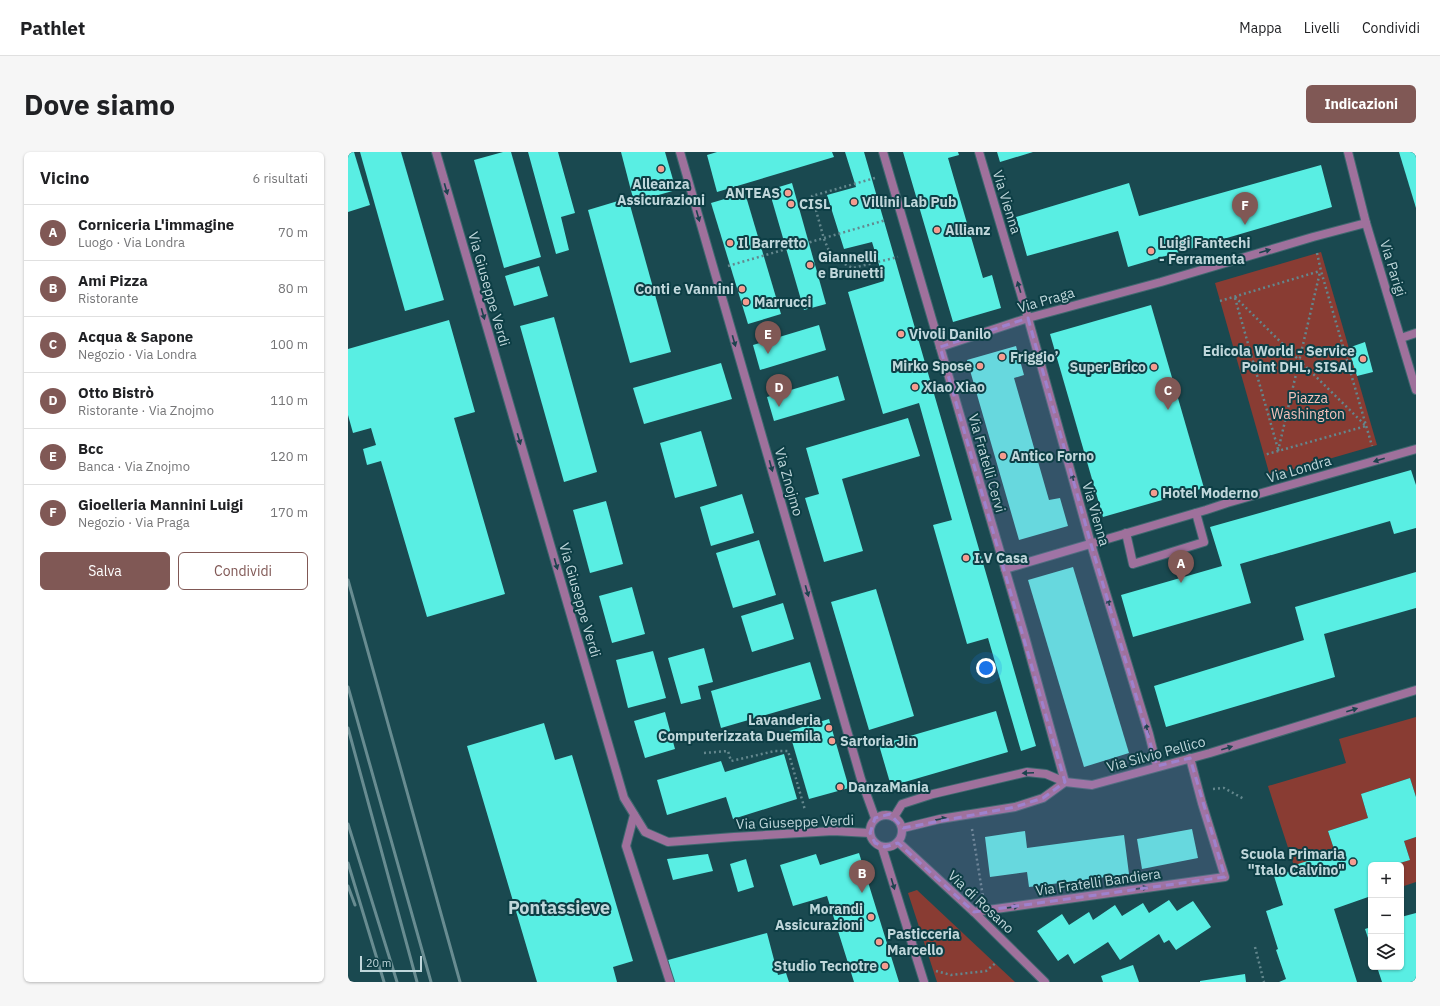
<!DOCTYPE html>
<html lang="it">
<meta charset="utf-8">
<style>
body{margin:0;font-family:"IBM Plex Sans",sans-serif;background:#f6f6f6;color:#202124}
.controls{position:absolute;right:12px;bottom:12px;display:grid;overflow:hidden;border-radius:6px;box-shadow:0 1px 3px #0004}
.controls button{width:36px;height:36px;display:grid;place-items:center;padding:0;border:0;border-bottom:1px solid #e0e0e0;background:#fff;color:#202124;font:20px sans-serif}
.scale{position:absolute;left:12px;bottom:10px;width:62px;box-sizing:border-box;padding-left:4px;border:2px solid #c0d7db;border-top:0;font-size:11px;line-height:14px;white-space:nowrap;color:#c0d7db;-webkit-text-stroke:3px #0d3e45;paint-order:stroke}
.you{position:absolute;left:638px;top:516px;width:14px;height:14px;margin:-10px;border:3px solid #fff;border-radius:50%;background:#1a73e8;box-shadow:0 0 0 6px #1a73e833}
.badge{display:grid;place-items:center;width:26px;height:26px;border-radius:50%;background:#805855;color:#fff;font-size:13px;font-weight:700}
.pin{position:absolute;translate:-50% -33px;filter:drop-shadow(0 1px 2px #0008)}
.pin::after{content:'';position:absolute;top:21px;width:14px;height:12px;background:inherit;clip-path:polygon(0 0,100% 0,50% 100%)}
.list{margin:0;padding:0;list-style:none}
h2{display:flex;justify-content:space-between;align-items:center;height:52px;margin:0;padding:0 16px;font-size:17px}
h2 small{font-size:13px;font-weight:400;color:#757577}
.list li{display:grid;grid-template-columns:26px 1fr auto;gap:12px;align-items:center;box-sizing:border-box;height:56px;padding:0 16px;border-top:1px solid #e0e0e0}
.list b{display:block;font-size:15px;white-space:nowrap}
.list p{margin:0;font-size:13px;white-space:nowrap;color:#757577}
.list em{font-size:13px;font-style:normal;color:#757577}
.actions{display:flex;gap:8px;padding:12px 16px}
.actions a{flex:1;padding:9px 0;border:1px solid #805855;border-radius:6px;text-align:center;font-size:14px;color:#805855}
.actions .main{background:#805855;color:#fff}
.icon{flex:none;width:22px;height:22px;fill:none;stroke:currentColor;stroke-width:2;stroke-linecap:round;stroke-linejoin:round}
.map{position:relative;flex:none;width:1068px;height:830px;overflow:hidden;border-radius:6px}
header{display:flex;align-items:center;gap:24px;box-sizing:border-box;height:56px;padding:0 20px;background:#fff;border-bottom:1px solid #e0e0e0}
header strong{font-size:19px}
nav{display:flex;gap:22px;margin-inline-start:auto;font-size:14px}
.intro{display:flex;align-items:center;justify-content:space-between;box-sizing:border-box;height:96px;padding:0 24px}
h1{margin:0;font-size:28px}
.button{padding:10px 18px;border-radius:6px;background:#805855;color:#fff;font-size:14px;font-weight:700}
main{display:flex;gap:24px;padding:0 24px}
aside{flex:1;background:#fff;border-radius:6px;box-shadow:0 1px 3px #0004}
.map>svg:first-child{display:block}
</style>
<header>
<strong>Pathlet</strong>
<nav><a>Mappa</a><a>Livelli</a><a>Condividi</a></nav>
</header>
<div class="intro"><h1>Dove siamo</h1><a class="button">Indicazioni</a></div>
<main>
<aside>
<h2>Vicino<small>6 risultati</small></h2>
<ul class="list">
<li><span class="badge">A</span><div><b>Corniceria L'immagine</b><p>Luogo · Via Londra</p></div><em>70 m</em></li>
<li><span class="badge">B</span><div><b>Ami Pizza</b><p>Ristorante</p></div><em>80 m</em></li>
<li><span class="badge">C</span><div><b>Acqua &amp; Sapone</b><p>Negozio · Via Londra</p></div><em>100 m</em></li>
<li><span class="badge">D</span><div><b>Otto Bistrò</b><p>Ristorante · Via Znojmo</p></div><em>110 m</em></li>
<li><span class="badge">E</span><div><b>Bcc</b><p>Banca · Via Znojmo</p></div><em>120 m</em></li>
<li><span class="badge">F</span><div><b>Gioelleria Mannini Luigi</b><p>Negozio · Via Praga</p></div><em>170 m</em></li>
</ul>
<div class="actions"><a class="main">Salva</a><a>Condividi</a></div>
</aside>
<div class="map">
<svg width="1068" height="830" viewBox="0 0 1068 830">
<rect width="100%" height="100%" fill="#1a4950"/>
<g fill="#893c33">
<path d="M973 100 1029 293 922 324 867 131Z"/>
<path d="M1068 565V645L1062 626 1013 642 1020 666 980 679 987 700 946 714 920 634 998 611 991 587Z"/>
<path d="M1068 685V730L1053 735V713H1045L1062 708 1056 689Z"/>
<path d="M569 738 667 830H589L560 741Z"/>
</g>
<g fill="#59eee3">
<path d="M0 0H6L22 53 0 60Z"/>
<path d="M12 0H53L96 148 57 159Z"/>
<path d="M155 0H163L193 105 156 116 126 8Z"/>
<path d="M180 0H210L227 61 213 65 221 98 208 102Z"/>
<path d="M273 0H317L328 38 286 50Z"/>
<path d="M369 0H484L486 5 369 40 359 3Z"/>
<path d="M497 0H516L688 594 673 599 640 486 619 492 585 373 604 368 571 251 535 262 500 140 536 129 524 90 496 97 479 43 508 35Z"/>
<path d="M555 0H610L611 3 600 6 635 126 644 123 653 156 605 170Z"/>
<path d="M649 0H685L652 10Z"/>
<path d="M1051 0H1068V56Z"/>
<path d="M973 13 984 55 780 115 770 79 679 104 668 65 781 31 791 64Z"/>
<path d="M444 31 478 152 456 158 421 38Z"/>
<path d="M397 41 433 162 400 172 363 51Z"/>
<path d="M280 46 323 200 282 211 240 58Z"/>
<path d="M191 114 200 144 166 154 157 124Z"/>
<path d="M803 153 856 336 755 365 702 182Z"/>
<path d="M206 165 249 320 216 330 172 174Z"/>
<path d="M101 168 127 260 106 266 157 442 79 465 33 309 19 313 15 297 28 293 23 276 5 281 0 263V197Z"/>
<path d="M471 173 478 198 412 218 405 193Z"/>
<path d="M1017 190 1025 220 1009 224 1000 196Z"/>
<path d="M668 194 676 223 666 226 701 348 712 346 720 374 671 388 619 208Z"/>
<path d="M373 211 384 247 296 272 285 236Z"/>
<path d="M490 224 497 248 426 269 419 245Z"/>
<path d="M560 266 572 304 494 327 515 399 476 410 457 346 471 342 458 296Z"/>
<path d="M353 279 369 334 327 346 312 291Z"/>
<path d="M1063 318 1068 333V376L1046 382 1042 369 892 412 903 451 785 485 773 443 874 414 862 375Z"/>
<path d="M394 342 406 381 363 394 352 355Z"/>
<path d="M258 349 275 412 242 421 225 358Z"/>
<path d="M411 388 428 443 385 456 368 401Z"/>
<path d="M725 415 781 601 736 615 680 428Z"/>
<path d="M1068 420V456L976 482 987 525 818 575 806 534 956 488 947 455Z"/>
<path d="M284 435 297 482 264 491 251 444Z"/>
<path d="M528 437 566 564 521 578 483 450Z"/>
<path d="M435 451 446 487 404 500 393 464Z"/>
<path d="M356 496 365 530 350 534 353 547 333 552 320 506Z"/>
<path d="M305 499 318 546 280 556 268 508Z"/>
<path d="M462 510 473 547 373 576 363 539Z"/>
<path d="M648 559 660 600 543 634 531 593Z"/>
<path d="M317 560 327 597 297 606 286 569Z"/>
<path d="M481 567 501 636 461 647 441 579Z"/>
<path d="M196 571 207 608 224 603 285 809 265 815 269 830H189L119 594Z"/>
<path d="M436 602 449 647 385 667 378 645 319 663 309 628 373 609 377 620Z"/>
<path d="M1062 626 1068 645V685L1056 689 1062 708 1045 713H1023V720L1021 721 1023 728V744L986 757 1009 830H931L938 827 928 798 930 797 918 759 935 753 926 724 945 718 944 714 987 700 980 679 1020 666 1013 642Z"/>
<path d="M844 677 850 706 794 717 789 687Z"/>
<path d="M677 679 679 696 776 683 781 722 681 735 679 720 642 725 637 685Z"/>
<path d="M511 701 551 830H506L479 744 445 754 432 713 468 702 472 713Z"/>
<path d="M360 702 365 719 325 728 319 707Z"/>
<path d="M398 707 406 735 390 740 382 712Z"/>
<path d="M821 748 829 759 845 749 863 775 828 798 821 788 816 791 811 782 772 808 760 790 726 812 720 802 710 809 689 779 714 762 721 773 741 760 745 768 767 753 774 764 795 751 801 761Z"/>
<path d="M1068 761V830H1034L1029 815H1053V765Z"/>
<path d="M1023 775V795L1017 777Z"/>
<path d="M419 781 430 823 438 821 441 830H326L320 808Z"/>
<path d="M785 813 791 830H755L753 824Z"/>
<path d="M897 822 898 830H852V829Z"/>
</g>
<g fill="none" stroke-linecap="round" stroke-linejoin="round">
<g stroke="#3f686f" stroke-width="10">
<g id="lane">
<path d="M778 381 785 412 856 390 848 361"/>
<path d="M286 663 278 694 322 830"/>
</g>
</g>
<g stroke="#3f686f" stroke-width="10">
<g id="street">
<path d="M88 0 276 646 297 680 320 690 386 685 485 679 522 681"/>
<path d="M332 0 513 627 527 666"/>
<path d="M535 0 677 485 717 630"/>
<path d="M631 0 680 166 743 392 801 582 809 614"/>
<path d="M1000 0 1018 71 1068 238"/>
<path d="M1053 186 1068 181"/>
<path d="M592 195 680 166 813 130 965 85 1018 71"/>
<path d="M657 417 858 358 879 351 1068 297"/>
<circle cx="538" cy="679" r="16"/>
<path d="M546 665 554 652 585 642 679 620 698 622 717 630 744 633 862 601 1068 538"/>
<path d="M555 676 592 667 667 655 695 646 717 630"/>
<path d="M550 690 626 760 697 830"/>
<path d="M534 695 576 830"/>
<path d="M626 760 877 725 854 651 842 606"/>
</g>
</g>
<g stroke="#63878d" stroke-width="2.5" stroke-dasharray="2 3" stroke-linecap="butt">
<path d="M527 26 464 44 476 87 484 106 505 116 550 105"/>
<path d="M969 101 973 119 1024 294"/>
<path d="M380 114 538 68"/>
<path d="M887 145 1018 274 916 303"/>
<path d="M887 146 930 297"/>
<path d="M872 149 972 119"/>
<path d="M930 299 972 120"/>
<path d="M356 601 380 599 383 609 427 599H440L457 658"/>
<path d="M865 637 876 636 896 647"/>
<path d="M624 677 635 745"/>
<path d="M907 795 916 830"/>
<path d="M588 819 603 823 638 819 649 810"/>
</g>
<use href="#lane" stroke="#9f719c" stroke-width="8"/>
<use href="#street" stroke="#9f719c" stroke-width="8"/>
<g stroke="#688c91" stroke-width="3">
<path d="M0 428 112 830"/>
<path d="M0 535 83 830"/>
<path d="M0 576 69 830"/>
<path d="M0 672 49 830"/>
<path d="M0 711 36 830"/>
<path d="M0 734 7 753"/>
</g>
</g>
<defs><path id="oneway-solid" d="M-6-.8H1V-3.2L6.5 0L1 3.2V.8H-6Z"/></defs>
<g fill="#1c434e">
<use href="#oneway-solid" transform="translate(98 37) rotate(74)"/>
<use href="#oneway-solid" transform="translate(350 64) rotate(74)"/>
<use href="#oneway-solid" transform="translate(917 99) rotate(-16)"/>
<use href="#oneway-solid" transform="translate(671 135) rotate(-107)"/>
<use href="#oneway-solid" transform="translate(135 162) rotate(74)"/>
<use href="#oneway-solid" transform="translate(386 189) rotate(74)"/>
<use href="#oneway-solid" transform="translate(171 287) rotate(74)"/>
<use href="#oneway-solid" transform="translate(1031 308) rotate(163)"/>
<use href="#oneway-solid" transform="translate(423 314) rotate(74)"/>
<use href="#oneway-solid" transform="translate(725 327) rotate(-106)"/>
<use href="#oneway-solid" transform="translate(208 412) rotate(74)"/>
<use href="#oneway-solid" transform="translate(459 439) rotate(74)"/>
<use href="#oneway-solid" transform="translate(761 452) rotate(-107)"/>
<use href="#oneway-solid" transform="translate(1004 558) rotate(-17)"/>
<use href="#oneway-solid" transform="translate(799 577) rotate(-107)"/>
<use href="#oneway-solid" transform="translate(879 596) rotate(-17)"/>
<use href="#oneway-solid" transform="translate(680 621) rotate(177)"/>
<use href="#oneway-solid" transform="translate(593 667) rotate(-11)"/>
<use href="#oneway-solid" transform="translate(545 732) rotate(73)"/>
<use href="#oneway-solid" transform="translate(794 736) rotate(-8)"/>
<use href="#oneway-solid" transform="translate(665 755) rotate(-8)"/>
</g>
<path fill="#9e82cd" fill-opacity="0.2" stroke="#9e82cd" stroke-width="3" stroke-dasharray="8 5" stroke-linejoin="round" d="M680 166 743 392 809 614 842 606 877 725 626 760 550 691 537 695 527 691 522 681 527 666 542 662 555 676 667 655 695 646 717 630 592 195Z"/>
<g fill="#f59c90" stroke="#0d3e45" stroke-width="1.5">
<circle cx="313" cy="17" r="4"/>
<circle cx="440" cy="41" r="4"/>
<circle cx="506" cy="50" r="4"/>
<circle cx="443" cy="52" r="4"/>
<circle cx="589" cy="78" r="4"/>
<circle cx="382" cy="91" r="4"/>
<circle cx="803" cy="99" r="4"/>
<circle cx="462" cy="113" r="4"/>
<circle cx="394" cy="137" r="4"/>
<circle cx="398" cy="150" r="4"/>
<circle cx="553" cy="182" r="4"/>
<circle cx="654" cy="205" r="4"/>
<circle cx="1015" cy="207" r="4"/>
<circle cx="632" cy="214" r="4"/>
<circle cx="806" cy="215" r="4"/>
<circle cx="567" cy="235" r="4"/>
<circle cx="655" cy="304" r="4"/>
<circle cx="806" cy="341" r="4"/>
<circle cx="618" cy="406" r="4"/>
<circle cx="481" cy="576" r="4"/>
<circle cx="484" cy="589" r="4"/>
<circle cx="492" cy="635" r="4"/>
<circle cx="1005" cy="710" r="4"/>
<circle cx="523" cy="765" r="4"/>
<circle cx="531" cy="790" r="4"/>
<circle cx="537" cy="814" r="4"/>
</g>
<g text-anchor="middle" stroke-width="4" stroke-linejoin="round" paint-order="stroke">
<g font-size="14" font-weight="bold" fill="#c0d7db" stroke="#0d3e45" text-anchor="start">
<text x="313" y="37" text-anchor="middle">Alleanza<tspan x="313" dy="16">Assicurazioni</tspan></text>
<text x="432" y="46" text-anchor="end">ANTEAS</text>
<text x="514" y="55">Villini Lab Pub</text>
<text x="451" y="57">CISL</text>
<text x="597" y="83">Allianz</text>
<text x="390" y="96">Il Barretto</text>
<text x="811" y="96">Luigi Fantechi<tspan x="811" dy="16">- Ferramenta</tspan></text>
<text x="470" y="110">Giannelli<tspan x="470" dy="16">e Brunetti</tspan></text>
<text x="386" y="142" text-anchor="end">Conti e Vannini</text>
<text x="406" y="155">Marrucci</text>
<text x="561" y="187">Vivoli Danilo</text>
<text x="1007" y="204" text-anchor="end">Edicola World - Service<tspan x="1007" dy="16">Point DHL, SISAL</tspan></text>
<text x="662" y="210">Friggio’</text>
<text x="624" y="219" text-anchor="end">Mirko Spose</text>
<text x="798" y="220" text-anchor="end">Super Brico</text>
<text x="575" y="240">Xiao Xiao</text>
<text x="663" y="309">Antico Forno</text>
<text x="814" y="346">Hotel Moderno</text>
<text x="626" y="411">I.V Casa</text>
<text x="473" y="573" text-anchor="end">Lavanderia<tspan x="473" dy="16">Computerizzata Duemila</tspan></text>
<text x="492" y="594">Sartoria Jin</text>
<text x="500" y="640">DanzaMania</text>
<text x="997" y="707" text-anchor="end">Scuola Primaria<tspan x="997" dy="16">"Italo Calvino"</tspan></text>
<text x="515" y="762" text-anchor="end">Morandi<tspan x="515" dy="16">Assicurazioni</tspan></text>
<text x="539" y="787">Pasticceria<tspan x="539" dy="16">Marcello</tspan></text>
<text x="529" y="819" text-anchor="end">Studio Tecnotre</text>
</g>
<g font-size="14" fill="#c0d7db" stroke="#0d3e45">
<text transform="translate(659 50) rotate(73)" y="5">Via Vienna</text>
<text transform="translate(1045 116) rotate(73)" y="5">Via Parigi</text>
<text transform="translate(141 137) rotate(74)" y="5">Via Giuseppe Verdi</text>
<text transform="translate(698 148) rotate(-16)" y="5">Via Praga</text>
<text transform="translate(639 311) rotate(74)" y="5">Via Fratelli Cervi</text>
<text transform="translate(951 317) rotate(-16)" y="5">Via Londra</text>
<text transform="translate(441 330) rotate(74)" y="5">Via Znojmo</text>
<text transform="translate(748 362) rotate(74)" y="5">Via Vienna</text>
<text transform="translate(232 448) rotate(74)" y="5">Via Giuseppe Verdi</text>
<text transform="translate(808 602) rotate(-15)" y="5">Via Silvio Pellico</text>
<text transform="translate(447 670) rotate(-2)" y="5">Via Giuseppe Verdi</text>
<text transform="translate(750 730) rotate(-8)" y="5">Via Fratelli Bandiera</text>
<text transform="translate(633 750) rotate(43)" y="5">Via di Rosano</text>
</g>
<g font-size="14" fill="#f7c2ba" stroke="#0d3e45">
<text x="960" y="251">Piazza<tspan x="960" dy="16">Washington</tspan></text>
</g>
<g font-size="18" font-weight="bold" fill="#c0d7db" stroke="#0d3e45">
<text x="211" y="762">Pontassieve</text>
</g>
</g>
</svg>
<div class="controls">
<button>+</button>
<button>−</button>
<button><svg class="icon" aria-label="layers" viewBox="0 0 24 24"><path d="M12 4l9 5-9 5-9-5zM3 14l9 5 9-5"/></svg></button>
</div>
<div class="scale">20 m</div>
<div class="you"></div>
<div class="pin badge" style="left:833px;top:431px">A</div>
<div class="pin badge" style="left:514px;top:741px">B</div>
<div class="pin badge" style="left:820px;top:258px">C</div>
<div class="pin badge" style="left:431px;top:255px">D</div>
<div class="pin badge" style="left:420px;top:202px">E</div>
<div class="pin badge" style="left:897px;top:73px">F</div>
</div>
</main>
